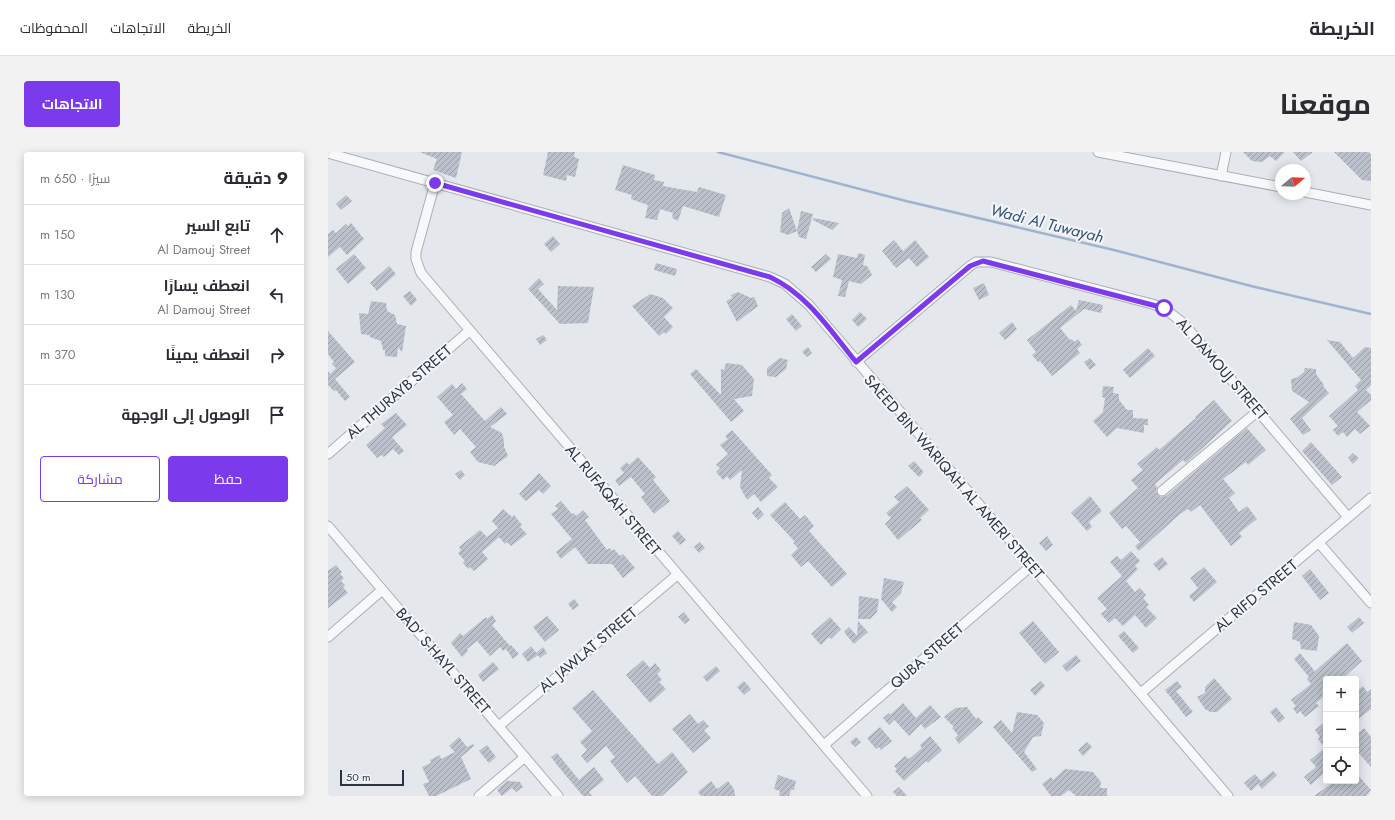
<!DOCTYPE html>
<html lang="ar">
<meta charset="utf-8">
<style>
body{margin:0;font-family:Jost,Cairo,sans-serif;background:#f2f2f3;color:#2b2b33;direction:rtl}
.controls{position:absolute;right:12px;bottom:12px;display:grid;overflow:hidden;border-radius:4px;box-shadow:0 2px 10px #0003}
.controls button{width:36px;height:36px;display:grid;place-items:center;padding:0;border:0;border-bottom:1px solid #e1e1e2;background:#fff;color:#2b2b33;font:20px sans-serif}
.compass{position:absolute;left:947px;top:12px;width:36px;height:36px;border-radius:50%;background:#fff;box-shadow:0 2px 10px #0003;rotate:71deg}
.scale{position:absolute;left:12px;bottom:10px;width:64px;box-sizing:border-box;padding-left:4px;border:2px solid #2b3445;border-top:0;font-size:11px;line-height:14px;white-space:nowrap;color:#2b3445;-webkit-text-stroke:3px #f4f6f9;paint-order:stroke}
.stop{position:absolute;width:12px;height:12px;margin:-9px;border:3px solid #7c3aed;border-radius:50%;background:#fff}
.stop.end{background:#7c3aed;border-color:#fff;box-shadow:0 1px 4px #0008}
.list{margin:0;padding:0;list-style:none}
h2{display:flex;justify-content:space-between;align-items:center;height:52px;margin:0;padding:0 16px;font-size:17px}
h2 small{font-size:13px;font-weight:400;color:#7c7c81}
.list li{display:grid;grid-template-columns:26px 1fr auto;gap:12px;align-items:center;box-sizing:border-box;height:60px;padding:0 16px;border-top:1px solid #e1e1e2}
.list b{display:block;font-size:15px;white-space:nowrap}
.list p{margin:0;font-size:13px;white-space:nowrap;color:#7c7c81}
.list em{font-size:13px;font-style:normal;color:#7c7c81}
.actions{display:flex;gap:8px;padding:12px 16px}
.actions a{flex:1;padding:9px 0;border:1px solid #7c3aed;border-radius:4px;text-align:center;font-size:14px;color:#7c3aed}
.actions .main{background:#7c3aed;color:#fff}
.icon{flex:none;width:22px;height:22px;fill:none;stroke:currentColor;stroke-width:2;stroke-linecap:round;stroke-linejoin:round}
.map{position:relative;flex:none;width:1043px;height:644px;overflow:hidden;direction:ltr;border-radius:4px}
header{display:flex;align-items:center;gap:24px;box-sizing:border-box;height:56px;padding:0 20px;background:#fff;border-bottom:1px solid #e1e1e2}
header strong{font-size:19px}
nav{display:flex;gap:22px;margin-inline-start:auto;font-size:14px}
.intro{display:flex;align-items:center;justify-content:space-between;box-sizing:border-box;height:96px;padding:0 24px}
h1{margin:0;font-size:28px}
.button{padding:10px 18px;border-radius:4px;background:#7c3aed;color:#fff;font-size:14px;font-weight:700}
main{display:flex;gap:24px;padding:0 24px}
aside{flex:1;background:#fff;border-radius:4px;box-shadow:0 2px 10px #0003}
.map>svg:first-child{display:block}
</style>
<header>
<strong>الخريطة</strong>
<nav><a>الخريطة</a><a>الاتجاهات</a><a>المحفوظات</a></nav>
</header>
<div class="intro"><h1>موقعنا</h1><a class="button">الاتجاهات</a></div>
<main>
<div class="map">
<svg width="1043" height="644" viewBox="0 0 1043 644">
<defs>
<pattern id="building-hatch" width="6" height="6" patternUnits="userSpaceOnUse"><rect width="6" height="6" fill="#bbc0ca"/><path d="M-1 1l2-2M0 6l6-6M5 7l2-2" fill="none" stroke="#989da6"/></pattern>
</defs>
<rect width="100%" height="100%" fill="#e4e7ec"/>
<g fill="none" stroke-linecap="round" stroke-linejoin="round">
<path stroke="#9fb4cc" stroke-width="2.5" d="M390 0 578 49 786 98 923 134 1043 162"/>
</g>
<g fill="url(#building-hatch)">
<path d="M92 0H134L128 26 105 18 109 7Z"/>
<path d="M220 0H247L246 5 251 7 247 25 239 23 238 29 215 23Z"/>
<path d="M915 0H957L948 9 942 4 934 10 924 9Z"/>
<path d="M965 0H985L973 9Z"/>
<path d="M1006 0H1043V29L1034 28Z"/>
<path d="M295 13 327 23 326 28 336 30 335 34 369 40 371 35 398 43 391 65 355 54 350 69 344 66 345 61 332 57 329 68 317 66 320 53 303 47 304 43 287 38Z"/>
<path d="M18 43 24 49 13 58 8 52Z"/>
<path d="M461 56 469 79 473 59 485 62 478 87 471 85 469 79 460 83 452 80 454 61Z"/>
<path d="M486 66 511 71 504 78 485 68Z"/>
<path d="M23 71 36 87 19 103 12 95 0 105V82L5 78 8 81 18 72 20 74Z"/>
<path d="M225 84 232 92 223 100 216 92Z"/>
<path d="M566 88 575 99 587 88 601 105 589 115 581 106 568 116 554 99Z"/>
<path d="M530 101 537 103 535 113 539 114 544 123 533 132 521 129 517 145 510 144 514 128 505 125 510 102 529 106Z"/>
<path d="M26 102 38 116 20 132 8 117Z"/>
<path d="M498 102 503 107 488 120 483 115Z"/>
<path d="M328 111 349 117 347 124 326 118Z"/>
<path d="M61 114 68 122 49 139 42 131Z"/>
<path d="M211 126 216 132 210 137 229 158 230 134 266 135 260 171 232 172 200 137Z"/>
<path d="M656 131 661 143 651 148 645 136Z"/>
<path d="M82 139 89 148 83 154 75 144Z"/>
<path d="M410 140 423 146 426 145 430 154 409 170 398 149 404 146 403 143Z"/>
<path d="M322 142 335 146 345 156 336 165 345 175 338 182 336 180 331 184 304 154Z"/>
<path d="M751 148 775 153 773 161 756 157 732 176 742 188 744 187 746 190 750 187 754 193 749 197 752 201 724 224 712 209 710 210 704 203 708 200 699 188 743 153 748 159Z"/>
<path d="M43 149 58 151 59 159 67 163 69 172 78 174 74 200 70 195 69 205 57 204V198H55L53 189 42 185 41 183 33 182 31 161 40 162Z"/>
<path d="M532 160 539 167 530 175 524 168Z"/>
<path d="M464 162 474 174 468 179 458 167Z"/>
<path d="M684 170 689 177 677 188 671 181Z"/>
<path d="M0 179 27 210 7 227 22 245 17 249 8 238 6 239 0 233V219L2 222 8 216 4 212 6 210 0 202Z"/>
<path d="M215 183 219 188 212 193 208 187Z"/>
<path d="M999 188 1012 190 1025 206 1037 195 1043 196V233L1038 238 1043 243V248L1029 260 1042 274 1032 282 1027 277 1019 285 1015 280 1010 284 1005 278 1010 274 1001 264 1030 238 1027 234 1033 228Z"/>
<path d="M480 195 484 201 479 205 474 200Z"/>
<path d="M820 196 827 204 802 226 795 218Z"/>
<path d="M452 206 460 208 458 217 448 225 439 224V216Z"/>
<path d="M762 206 768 213 762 218 756 210Z"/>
<path d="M398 211 414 213 426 227 424 244 406 247 416 259 403 270 362 222 368 217 393 243V217L396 218Z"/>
<path d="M977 216 988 217V222L996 233 995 234 1001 241 974 266 983 278 975 283 962 267 981 250 964 239 963 227 968 226 976 220Z"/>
<path d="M134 231 139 237 133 242 157 269 173 255 179 262 162 275 174 281 176 289V295L180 304 166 314 150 310 142 300 148 295 132 277 126 283 116 270 125 263 109 245 124 232 128 237Z"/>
<path d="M775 234 786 235 785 241 791 242V248L799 258H805V266L820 267V273H816V281L789 276 779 285 765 269 775 260 777 246 774 245Z"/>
<path d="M886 248 904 269 858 311 855 308 827 332 829 336 828 340 832 345 838 344 919 276 938 298 920 313 918 310 895 327 907 341 901 346 911 360 919 354 929 367 911 381 914 385 903 394 872 353 863 360 860 357 852 362 811 399 807 394 812 390 798 374 794 377 781 361 810 336 803 328 815 318 809 312 829 295 831 298 868 266 867 265Z"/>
<path d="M68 261 79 273 64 285 76 299 71 303 65 297 56 305 54 303 49 306 38 293 57 276 53 272Z"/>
<path d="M404 278 444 323 441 326 450 335 433 350 426 342 419 348 412 335 414 318 402 328 399 324 395 328 388 320 392 316 388 313 400 302 392 293 400 287 397 284Z"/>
<path d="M983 290 1014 325 1004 333 974 299Z"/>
<path d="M1025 301 1031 306 1025 312 1020 306Z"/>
<path d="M310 305 328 325 325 328 342 349 326 362 313 345 317 342 303 325 291 334 287 328 296 321 292 316 299 310 301 313Z"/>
<path d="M586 309 595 319V321L591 325 580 314Z"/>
<path d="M133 318 137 323 132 328 127 322Z"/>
<path d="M211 321 223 334 215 342 211 338 198 349 191 342Z"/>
<path d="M579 334 601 358 592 366 594 368 570 388 557 372 563 366 558 361 571 350 566 345Z"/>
<path d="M762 344 774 359 761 370 764 375 759 379 743 361Z"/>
<path d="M233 349 244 362 246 361 248 364 255 358 261 365 257 368 279 398 282 396 284 399 286 397 292 404 295 402 307 416 295 426 284 412H260L247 395 233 407 228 400 244 387 223 362 230 357 227 354Z"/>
<path d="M457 350 472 367 477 363 486 374 481 379 519 422 504 435 480 409 473 415 463 403 470 396 465 391 467 390 442 363Z"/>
<path d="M430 355 436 362 430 368 424 361Z"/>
<path d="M175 357 184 365 186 363 194 373 192 375 199 382 183 394 179 390 177 392 171 385 154 400 160 407 146 419 142 415 140 417 135 411 137 409 130 401 133 398 131 395 152 378 159 385 170 376 164 369Z"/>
<path d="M350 379 358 388 352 393 344 384Z"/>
<path d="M719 384 725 393 718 399 711 391Z"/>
<path d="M372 390 377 396 371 401 366 395Z"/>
<path d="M803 399 812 409 807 414 810 417 798 429 807 440 812 436 818 443 815 446 821 453 818 455 829 466 818 476 807 463 795 474 787 466 781 471 773 462 779 457 769 446 794 424 782 410 789 404 793 408Z"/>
<path d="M834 405 840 412 831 419 825 412Z"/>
<path d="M8 413 14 420 12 422 16 426 13 429 17 433 15 435 20 441 0 456V419Z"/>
<path d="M876 415 889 430 866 450 861 444 870 436 862 426Z"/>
<path d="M982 417 1001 441 992 448 974 424Z"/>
<path d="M556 426 576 430 573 441 564 450 569 455 564 460 553 447Z"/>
<path d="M531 444 551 447 549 460 542 467H530Z"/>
<path d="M246 447 251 453 245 458 240 452Z"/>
<path d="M356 460 362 468 357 472 350 465Z"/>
<path d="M164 463 168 469 164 473 182 494 183 493 191 502 185 507 178 497 175 499 172 495 162 504 149 489 139 497 140 499 134 505 123 491 132 481 135 484 158 465 159 467Z"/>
<path d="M219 464 231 478 217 490 205 475Z"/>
<path d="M502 465 513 477 503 487 501 485 493 493 483 482Z"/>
<path d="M1031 465 1036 471 1024 481 1019 475Z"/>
<path d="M530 469 540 480 526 492 516 480 521 475 529 484Z"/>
<path d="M705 469 731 500 717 512 691 481Z"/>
<path d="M966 470 983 473 991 484 989 499 973 497 972 490 964 487Z"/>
<path d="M796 479 811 496 805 501 790 484Z"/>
<path d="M1019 491 1034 509 1014 527H998V539L994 542 996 544 988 551 991 554 977 565 972 559 969 562 965 556 968 554 963 548 983 532 979 527 981 525 966 507 972 501 986 518V520Z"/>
<path d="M203 494 209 502 208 501 215 495 219 501 212 506 210 503 200 510 194 502Z"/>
<path d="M748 503 753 509 739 520 734 514Z"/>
<path d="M315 508 322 516 327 511 333 518 329 522 334 528 331 530 338 537 322 551 298 523Z"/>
<path d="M165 510 171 517 155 530 150 523Z"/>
<path d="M388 514 392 519 379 530 375 525Z"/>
<path d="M886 526 904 547 889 560H882L877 557 869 545 877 541V535Z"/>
<path d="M416 529 423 537 416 543 409 535Z"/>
<path d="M713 529 717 534 707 544 702 538Z"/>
<path d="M849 529 854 535 848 539 865 560 858 565 837 538Z"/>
<path d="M1035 534 1039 540 1043 537V557L1028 569V540Z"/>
<path d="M265 538 330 612 344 600 360 620 334 644H324L307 624 299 631 282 609 287 605 278 594 259 611 253 604 259 598 252 590 264 579 244 556Z"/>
<path d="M575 551 588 566 602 553 613 565 597 577 593 572 581 584 562 563Z"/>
<path d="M639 555 648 567 650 565 655 570 631 592 627 586 630 583 624 576 626 575 616 565 627 556Z"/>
<path d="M948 555 957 566 951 571 942 560Z"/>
<path d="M689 560 709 563 716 571 713 584 705 585 696 600 709 617 704 620 665 575 673 568 684 581Z"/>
<path d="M561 561 566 568 561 573 555 566Z"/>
<path d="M362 562 370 572 375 568 381 574 376 578 383 586 365 601 344 577Z"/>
<path d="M998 569V619L983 633 976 625 988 615 982 608 997 596 990 587 992 585 987 578Z"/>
<path d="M552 575 564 589 553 598 551 595 548 597 539 586Z"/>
<path d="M1036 576 1043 585V615L1028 598V583Z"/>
<path d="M602 584 614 598 600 611 598 609 576 629 567 619 569 617 566 614 577 604 581 607 594 596 592 593Z"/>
<path d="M131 585 139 595 145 592 146 594 133 605 143 627 108 644H101L95 632 101 630 94 615 103 611 102 608 112 603 113 607 127 600 121 594Z"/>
<path d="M528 585 533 590 527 595 522 590Z"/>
<path d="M759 590 764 595 755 604 750 598Z"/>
<path d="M159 593 168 605 161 611 151 599Z"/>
<path d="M229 601 251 628 266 615 276 628 261 640 264 644H255L229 613 223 605Z"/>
<path d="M737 617 765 620 773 630 772 636H779V644H748L741 638 733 644H723L714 632 723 625 725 628Z"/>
<path d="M945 619 949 623 934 637 930 632 923 639 916 631 927 622 933 629Z"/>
<path d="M1028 621 1043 638 1038 644H986L1007 629H1028Z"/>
<path d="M450 623 468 629 466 638H463L461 644H451L452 639 446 637Z"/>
<path d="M179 629 192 630 195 635 188 640 184 636 174 644 169 638Z"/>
<path d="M383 629 389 637 400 629 406 637 407 644H373L370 640Z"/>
<path d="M571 635 579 644H569L565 640Z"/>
</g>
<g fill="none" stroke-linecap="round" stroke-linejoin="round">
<g stroke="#a9aeb7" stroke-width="11">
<g id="street">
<path d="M770 0 953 35"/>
<path d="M0 1 442 125 457 132 481 153 900 644"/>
<path d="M893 24 898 0"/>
<path d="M107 31 88 100V107L93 121 539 644"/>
<path d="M977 40 1043 53"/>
<path d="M528 210 642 114 648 110H663L824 152 836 156 855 171 1020 365"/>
<path d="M0 302 141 179"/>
<path d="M834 339 930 259"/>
<path d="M0 374 230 644"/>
<path d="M991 391 1043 451"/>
<path d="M0 485 54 438"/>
<path d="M813 541 1043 346"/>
<path d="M171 574 349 423"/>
<path d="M496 593 703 414"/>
<path d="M151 644 197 605"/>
</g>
</g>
<use href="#street" stroke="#f7f8fa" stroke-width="9"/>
</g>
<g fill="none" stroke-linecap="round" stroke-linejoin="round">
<path stroke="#7c3aed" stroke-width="5" d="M107 31 442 125C480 143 502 178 528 210L642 114 655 109 836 156"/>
</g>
<g text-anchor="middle" stroke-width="4" stroke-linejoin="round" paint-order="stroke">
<g font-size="15" fill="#2b3445" stroke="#f4f6f9">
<text transform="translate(894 217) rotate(49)" y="5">AL DAMOUJ STREET</text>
<text transform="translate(71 240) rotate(-41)" y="5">AL THURAYB STREET</text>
<text transform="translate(626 325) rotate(49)" y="5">SAEED BIN WARIQAH AL AMERI STREET</text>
<text transform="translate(285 348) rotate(50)" y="5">AL RUFAQAH STREET</text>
<text transform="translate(928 444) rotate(-40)" y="5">AL RIFD STREET</text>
<text transform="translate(260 498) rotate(-40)" y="5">AL JAWLAT STREET</text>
<text transform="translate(599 504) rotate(-41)" y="5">QUBA STREET</text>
<text transform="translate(115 509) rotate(49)" y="5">BAD' S-HAYL STREET</text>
</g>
<g font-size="16" font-style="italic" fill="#34527a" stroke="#f4f6f9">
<text transform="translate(719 71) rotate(14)" y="6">Wadi Al Tuwayah</text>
</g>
</g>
</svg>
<div class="controls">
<button>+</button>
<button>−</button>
<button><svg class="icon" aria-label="locate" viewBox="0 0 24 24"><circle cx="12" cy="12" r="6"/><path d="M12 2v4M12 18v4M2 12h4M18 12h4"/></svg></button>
</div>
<svg class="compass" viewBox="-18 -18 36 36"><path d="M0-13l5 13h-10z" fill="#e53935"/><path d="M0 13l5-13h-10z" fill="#7c7c81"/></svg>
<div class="scale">50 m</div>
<div class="stop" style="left:836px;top:156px"></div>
<div class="stop end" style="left:107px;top:31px"></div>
</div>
<aside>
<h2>9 دقيقة<small>سيرًا · 650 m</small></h2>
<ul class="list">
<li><svg class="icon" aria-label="ahead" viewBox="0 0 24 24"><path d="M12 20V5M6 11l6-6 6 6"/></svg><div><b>تابع السير</b><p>Al Damouj Street</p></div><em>150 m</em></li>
<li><svg class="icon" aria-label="left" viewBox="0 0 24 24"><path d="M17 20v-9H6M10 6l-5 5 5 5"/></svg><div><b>انعطف يسارًا</b><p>Al Damouj Street</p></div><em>130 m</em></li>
<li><svg class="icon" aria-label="right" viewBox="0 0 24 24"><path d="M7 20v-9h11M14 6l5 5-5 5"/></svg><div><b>انعطف يمينًا</b></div><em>370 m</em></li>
<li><svg class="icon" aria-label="arrive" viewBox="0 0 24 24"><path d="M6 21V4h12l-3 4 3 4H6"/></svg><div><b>الوصول إلى الوجهة</b></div></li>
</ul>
<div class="actions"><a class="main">حفظ</a><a>مشاركة</a></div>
</aside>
</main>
